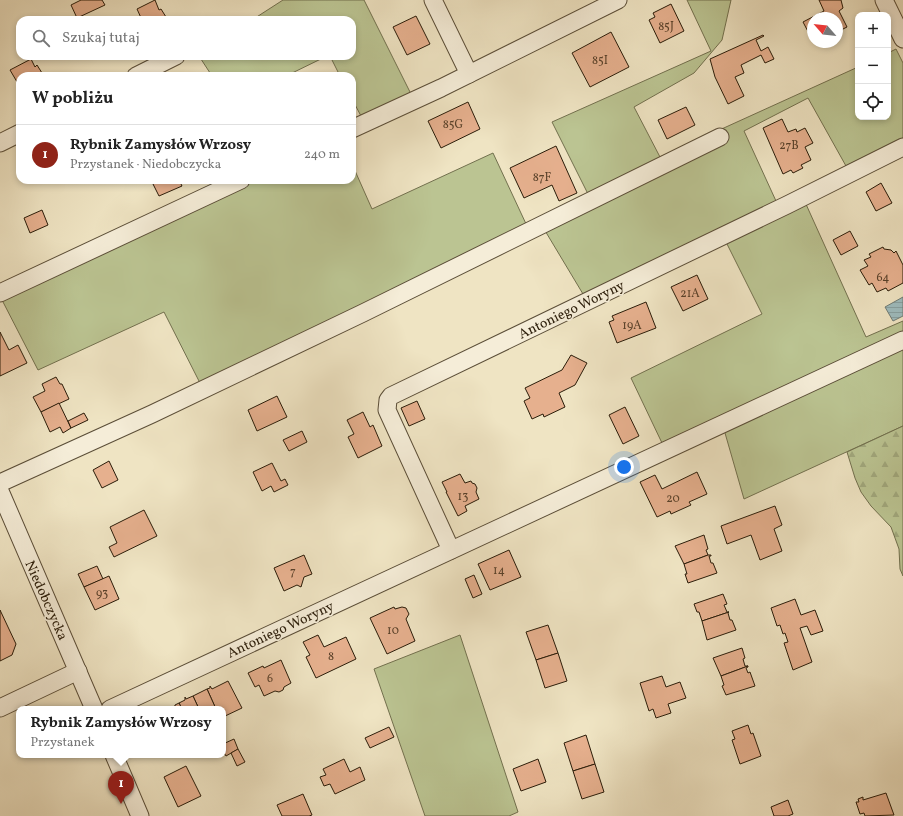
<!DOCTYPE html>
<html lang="pl">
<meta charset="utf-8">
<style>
body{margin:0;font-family:Vollkorn,serif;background:#f6f6f6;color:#222}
.controls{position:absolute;right:12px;top:12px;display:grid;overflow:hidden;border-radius:8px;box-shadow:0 2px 6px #0003}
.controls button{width:36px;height:36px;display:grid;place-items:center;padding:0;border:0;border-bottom:1px solid #e0e0e0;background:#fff;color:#222;font:20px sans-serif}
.compass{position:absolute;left:807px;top:12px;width:36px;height:36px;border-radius:50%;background:#fff;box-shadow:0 2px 6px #0003;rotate:298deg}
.you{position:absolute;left:624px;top:467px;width:14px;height:14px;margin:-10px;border:3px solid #fff;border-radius:50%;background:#1a73e8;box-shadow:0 0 0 6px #1a73e833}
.badge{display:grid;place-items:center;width:26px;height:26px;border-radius:50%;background:#8f2418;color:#fff;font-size:13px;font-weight:700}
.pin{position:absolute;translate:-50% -33px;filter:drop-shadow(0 1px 2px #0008)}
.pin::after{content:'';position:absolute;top:21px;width:14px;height:12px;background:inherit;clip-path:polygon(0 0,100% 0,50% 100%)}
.popup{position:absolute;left:16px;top:706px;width:210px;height:52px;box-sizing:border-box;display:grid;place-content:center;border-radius:8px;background:#fff;filter:drop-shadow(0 1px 3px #0005);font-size:13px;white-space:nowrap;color:#767676}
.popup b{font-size:15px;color:#222}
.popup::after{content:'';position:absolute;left:50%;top:100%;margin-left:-8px;border:8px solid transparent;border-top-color:#fff}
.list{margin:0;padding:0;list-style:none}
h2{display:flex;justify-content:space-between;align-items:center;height:52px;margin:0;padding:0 16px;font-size:17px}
h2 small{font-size:13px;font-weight:400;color:#767676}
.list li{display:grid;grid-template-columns:26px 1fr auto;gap:12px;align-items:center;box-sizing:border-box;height:60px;padding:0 16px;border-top:1px solid #e0e0e0}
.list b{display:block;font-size:15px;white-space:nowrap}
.list p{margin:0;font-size:13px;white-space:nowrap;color:#767676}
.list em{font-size:13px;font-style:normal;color:#767676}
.icon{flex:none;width:22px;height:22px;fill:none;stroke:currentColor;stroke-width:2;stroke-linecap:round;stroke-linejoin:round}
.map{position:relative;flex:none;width:903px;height:816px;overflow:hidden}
.search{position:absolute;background:#fff;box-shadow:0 2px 6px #0003;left:16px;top:16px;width:340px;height:44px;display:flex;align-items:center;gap:10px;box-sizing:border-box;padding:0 14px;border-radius:12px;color:#767676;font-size:15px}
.panel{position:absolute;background:#fff;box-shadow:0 2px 6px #0003;left:16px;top:72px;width:340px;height:112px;border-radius:12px}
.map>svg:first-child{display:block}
</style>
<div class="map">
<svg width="903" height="816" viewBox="0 0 903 816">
<defs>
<pattern id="forest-firs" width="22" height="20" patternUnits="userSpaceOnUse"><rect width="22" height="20" fill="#bbc492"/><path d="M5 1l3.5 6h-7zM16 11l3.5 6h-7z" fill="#a1a87d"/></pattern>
<pattern id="water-rules" width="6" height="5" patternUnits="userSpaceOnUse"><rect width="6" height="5" fill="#9ebcbe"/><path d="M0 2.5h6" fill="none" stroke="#88a1a2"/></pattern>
</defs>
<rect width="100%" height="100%" fill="#efe4c3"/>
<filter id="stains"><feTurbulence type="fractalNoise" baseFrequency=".005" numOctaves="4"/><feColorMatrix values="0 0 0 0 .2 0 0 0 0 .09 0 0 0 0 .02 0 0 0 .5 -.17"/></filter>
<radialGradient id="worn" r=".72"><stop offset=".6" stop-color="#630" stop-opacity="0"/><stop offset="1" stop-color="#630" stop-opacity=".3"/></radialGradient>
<g fill="#bbc492" stroke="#72704e">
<path d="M283 0H364L412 96 361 116 352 99V76H340L330 56H352V20H252Z"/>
<path d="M687 0H731L722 40 694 73 634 107 660 157 858 67V117H888V53L896 49 903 63V138L846 166 808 98 744 131 776 201 583 294 544 229 201 385 164 312 38 370 2 300 254 180H352V164L372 209 493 153 527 226 590 198 552 122 711 51Z"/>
<path d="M199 56H327L286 76H212Z"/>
<path d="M805 202 866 337 903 321V426L744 499 725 433 716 418 662 443 631 378 762 314 725 240Z"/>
<path d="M460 635 518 812 509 816H425L374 669Z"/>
</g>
<path fill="url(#forest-firs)" stroke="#72704e" d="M903 426V576L900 569 899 549 891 527 871 506 861 492 855 478 847 452Z"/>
<path fill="url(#water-rules)" stroke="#707c76" d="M903 297V316L893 321 885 307Z"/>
<g fill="#e6b08e" stroke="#2a1c09">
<path d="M81 0H102L105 5 77 18 71 5Z"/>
<path d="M155 0 159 10 161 9 166 17 163 18 164 20H142L137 9Z"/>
<path d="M819 0H841L843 8 839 11 847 27 837 32V18H813V41L803 22 824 11Z"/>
<path d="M671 4 684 31 660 43 649 20 655 17 653 13Z"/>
<path d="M416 16 430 44 407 55 393 27Z"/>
<path d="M611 32 629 67 590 87 572 53Z"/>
<path d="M763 35 764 36 756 40 761 51 768 47 774 59 765 63 761 55 741 65 744 73 735 77 744 96 728 104 715 77 710 59Z"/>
<path d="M31 59 35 67 37 65 42 73 47 75 46 76H20V87L10 70Z"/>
<path d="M468 102 480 129 441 148 428 121Z"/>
<path d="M686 107 695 125 667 139 658 120Z"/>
<path d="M782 119 788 132 796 129 797 132 805 128 813 143 805 147 811 160 801 165 803 168 793 173 791 170 783 174 763 128Z"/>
<path d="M556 146 577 193 559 201 552 185 524 198 510 168Z"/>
<path d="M151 180H179L182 186 159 196Z"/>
<path d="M881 183 892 203 876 211 866 192Z"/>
<path d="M42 210 48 225 30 233 24 218Z"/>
<path d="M850 231 858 246 841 255 833 240Z"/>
<path d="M883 247 884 249 891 250 894 253 896 251 903 265V283L888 291 886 288 877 292 872 283 869 285 860 270 868 266 864 260 871 257 869 254Z"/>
<path d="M697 275 708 299 683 311 671 287Z"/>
<path d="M646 302 656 328 617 343 609 322 614 320 612 316Z"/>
<path d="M0 332 9 350 18 345 27 363 0 376Z"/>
<path d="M571 355 587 363 575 385 559 393 565 407 544 417 543 414 532 419 524 401 530 398 525 388 562 370Z"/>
<path d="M56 377 60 384H62L69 399 41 412 33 397 45 391 42 384Z"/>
<path d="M277 396 287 417 257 431 248 410Z"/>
<path d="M417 401 425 419 409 426 401 408Z"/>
<path d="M59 403 71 428 63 433 60 427 50 432 41 412Z"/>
<path d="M625 407 639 436 623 444 609 415Z"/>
<path d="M363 412 370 427 373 425 382 446 358 458 348 437 354 434 347 420Z"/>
<path d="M84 413 88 420 71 428 68 421Z"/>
<path d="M302 431 307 442 289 451 283 440Z"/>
<path d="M109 461 118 480 102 488 93 470Z"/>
<path d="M272 463 281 481 285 479 288 485 274 492 271 486 262 491 253 472Z"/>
<path d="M697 472 707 494 689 502 691 505 671 514 670 511 657 517 640 482 655 475 662 489Z"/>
<path d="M460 474 465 483 471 481 472 483 475 484 477 488 476 492 479 499 465 506 467 511 458 516 446 492H447L442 482Z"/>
<path d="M775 506 782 525 774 529 782 551 760 560 751 535 727 544 721 526Z"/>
<path d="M144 510 157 536 114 557 109 547 117 543 110 527Z"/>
<path d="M704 535 708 549 706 550 708 555 684 564 675 546Z"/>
<path d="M509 550 521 577 490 590 478 564Z"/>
<path d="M304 555 312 574 304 577 301 587 297 585 284 591 274 568Z"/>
<path d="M708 555H711V556H709L711 563H713L717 573 688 583 685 574H687L684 564Z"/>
<path d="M97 566 103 579 84 587 78 574Z"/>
<path d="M474 575 482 594 473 598 465 579Z"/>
<path d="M109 576 119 599 95 610 84 587Z"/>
<path d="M723 594 727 604 724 605 727 612H729L702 621 699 612H697L694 604Z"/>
<path d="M795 599 801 615 815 610 823 631 811 635 807 626 800 628 812 662 793 670 784 643 788 642 785 633 783 634 780 625 777 626 771 608Z"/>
<path d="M394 607 395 609 402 607 406 608 409 614 406 619 415 641 387 654 370 618Z"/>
<path d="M0 610 16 644 12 655 0 661Z"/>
<path d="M729 612 728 613 730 620H732L736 630 707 640 702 621Z"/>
<path d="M548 625 558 653 536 660 526 632Z"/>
<path d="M318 635 324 647 346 637 356 659 316 678 306 657 310 655 303 642Z"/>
<path d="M742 648 745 658 743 659 745 666H748L721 676 713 658Z"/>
<path d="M558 653 567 681 545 688 536 660Z"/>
<path d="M281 660 291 683 284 687 283 690 279 692 275 691 264 696 259 685 255 687 248 673 263 666 264 668Z"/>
<path d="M748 666V667L746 668 748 673 750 672 755 686 726 695 722 686 724 685 721 676Z"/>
<path d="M662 676 666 687 680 682 686 698 668 704 671 713 656 718 653 709 649 711 640 683Z"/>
<path d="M228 681 242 708 223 717V709H216L207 689 210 688V686L212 689Z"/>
<path d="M207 689 216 709H199L193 696Z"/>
<path d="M193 696 199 709H182L179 703 185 700V697L186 699Z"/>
<path d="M179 703 182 709H169L175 706V705Z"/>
<path d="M748 725 751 734 753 733 761 756 740 764 732 740 735 739 732 731Z"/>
<path d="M389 727 394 737 370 748 365 738Z"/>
<path d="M586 735 595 764 573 771 564 743Z"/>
<path d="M234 739 238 749 226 756 223 751V744Z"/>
<path d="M238 749 245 762 237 766 231 753Z"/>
<path d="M344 759 350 772 360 767 365 780 335 794 330 784 324 786 320 777 326 775 323 769Z"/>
<path d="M538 759 546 782 521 791 513 769Z"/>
<path d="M595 764 604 792 582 799 573 771Z"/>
<path d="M186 766 201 796 178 807 164 777Z"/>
<path d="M886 793 894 815 865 816 864 813 860 814 856 802H859L858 799 863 797V800Z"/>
<path d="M303 794 312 815 309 816H282L277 805Z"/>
<path d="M788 800 793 814 788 816H774L771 807Z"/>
</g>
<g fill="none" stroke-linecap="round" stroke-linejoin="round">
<g stroke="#5b4e38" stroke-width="19">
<g id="minor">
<path d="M433 0 469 74"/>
<path d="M884 0 903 39"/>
<path d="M136 76 176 56"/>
<path d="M352 129 441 88 618 0"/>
<path d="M0 143 20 133"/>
<path d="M0 293 241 180"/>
<path d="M0 483 152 414 363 313 720 137"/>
<path d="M0 491 94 709"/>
<path d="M451 550 387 410 388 400 391 396 787 205 903 147"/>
<path d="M0 708 78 671"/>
<path d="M110 709 903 340"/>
<path d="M114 755 140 816"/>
</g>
</g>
<use href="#minor" stroke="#f5edd8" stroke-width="17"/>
</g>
<g text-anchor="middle" stroke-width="3.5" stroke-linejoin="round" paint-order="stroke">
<g font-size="12" fill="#59412a">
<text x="666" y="30">85J</text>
<text x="600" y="64">85I</text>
<text x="453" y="128">85G</text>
<text x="789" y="149">27B</text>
<text x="542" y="181">87F</text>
<text x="883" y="281">64</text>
<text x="690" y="297">21A</text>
<text x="632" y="329">19A</text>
<text x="463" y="500">13</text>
<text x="673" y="502">20</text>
<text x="499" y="574">14</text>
<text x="293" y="575">7</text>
<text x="102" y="597">93</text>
<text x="393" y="634">10</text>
<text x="331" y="660">8</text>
<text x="270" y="682">6</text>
</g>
<g font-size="14" fill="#2a1c09" stroke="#f5edd8">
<text transform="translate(571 309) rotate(-26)" y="5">Antoniego Woryny</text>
<text transform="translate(47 600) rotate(66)" y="5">Niedobczycka</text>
<text transform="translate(280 629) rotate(-25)" y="5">Antoniego Woryny</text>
</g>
</g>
<rect width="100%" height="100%" filter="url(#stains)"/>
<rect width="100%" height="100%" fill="url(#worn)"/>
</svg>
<div class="controls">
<button>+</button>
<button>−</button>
<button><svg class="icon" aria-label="locate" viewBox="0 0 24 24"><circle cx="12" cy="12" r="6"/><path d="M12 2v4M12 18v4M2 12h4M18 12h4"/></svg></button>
</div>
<svg class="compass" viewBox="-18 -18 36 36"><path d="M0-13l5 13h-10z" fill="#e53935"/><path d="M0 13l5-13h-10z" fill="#767676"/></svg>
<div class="you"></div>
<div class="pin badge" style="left:121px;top:804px">1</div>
<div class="popup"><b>Rybnik Zamysłów Wrzosy</b>Przystanek</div>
<div class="search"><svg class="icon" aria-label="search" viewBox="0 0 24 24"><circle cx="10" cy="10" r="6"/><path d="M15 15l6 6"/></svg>Szukaj tutaj</div>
<section class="panel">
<h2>W pobliżu<small></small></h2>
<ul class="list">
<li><span class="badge">1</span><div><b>Rybnik Zamysłów Wrzosy</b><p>Przystanek · Niedobczycka</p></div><em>240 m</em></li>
</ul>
</section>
</div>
